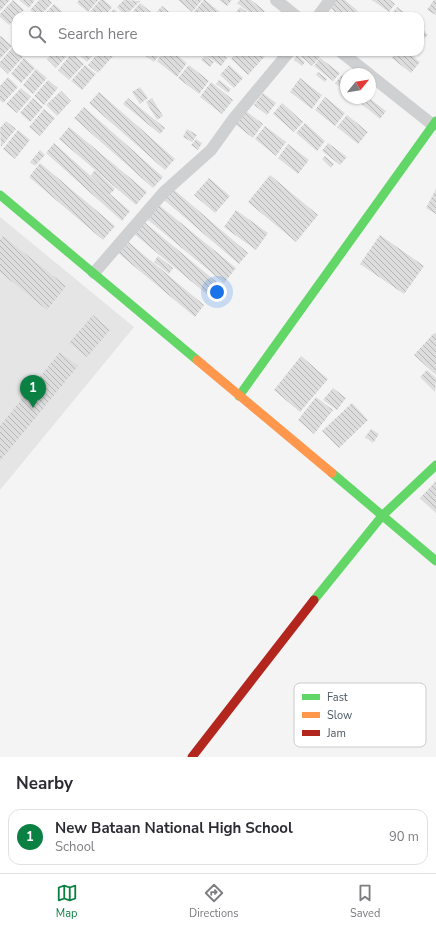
<!DOCTYPE html>
<style>
body{margin:0;font-family:"Nunito Sans",sans-serif;background:#f7f7f7;color:#2b2b33}
.compass{position:absolute;left:340px;top:68px;width:36px;height:36px;border-radius:50%;background:#fff;box-shadow:0 1px 3px #0004;rotate:60deg}
.you{position:absolute;left:217px;top:292px;width:14px;height:14px;margin:-10px;border:3px solid #fff;border-radius:50%;background:#1a73e8;box-shadow:0 0 0 6px #1a73e833}
.badge{display:grid;place-items:center;width:26px;height:26px;border-radius:50%;background:#0b8043;color:#fff;font-size:13px;font-weight:700}
.pin{position:absolute;translate:-50% -33px;filter:drop-shadow(0 1px 2px #0008)}
.pin::after{content:'';position:absolute;top:21px;width:14px;height:12px;background:inherit;clip-path:polygon(0 0,100% 0,50% 100%)}
.list{margin:0;padding:0;list-style:none}
h2{display:flex;justify-content:space-between;align-items:center;height:52px;margin:0;padding:0 16px;font-size:17px}
h2 small{font-size:13px;font-weight:400;color:#7c7c81}
.list li{display:grid;grid-template-columns:26px 1fr auto;gap:12px;align-items:center;box-sizing:border-box;height:56px;margin:0 8px 8px;padding:0 8px;border:1px solid #e1e1e2;border-radius:12px}
.list b{display:block;font-size:15px;white-space:nowrap}
.list p{margin:0;font-size:13px;white-space:nowrap;color:#7c7c81}
.list em{font-size:13px;font-style:normal;color:#7c7c81}
.icon{flex:none;width:22px;height:22px;fill:none;stroke:currentColor;stroke-width:2;stroke-linecap:round;stroke-linejoin:round}
.map{position:relative;flex:none;width:436px;height:757px;overflow:hidden}
.search{position:absolute;background:#fff;box-shadow:0 1px 3px #0004;left:12px;right:12px;top:12px;height:44px;display:flex;align-items:center;gap:10px;box-sizing:border-box;padding:0 14px;border-radius:12px;color:#7c7c81;font-size:15px}
.sheet{height:116px;background:#fff}
nav{display:flex;justify-content:space-around;align-items:center;box-sizing:border-box;height:56px;border-top:1px solid #e1e1e2;background:#fff;font-size:11px;color:#7c7c81}
nav a{display:grid;justify-items:center;gap:2px}
nav .on{color:#0b8043}
.map>svg:first-child{display:block}
</style>
<div class="map">
<svg width="436" height="757" viewBox="0 0 436 757">
<defs>
<pattern id="building-back-hatch" width="6" height="6" patternUnits="userSpaceOnUse"><rect width="6" height="6" fill="#ddddde"/><path d="M-1 5l2 2M0 0l6 6M5-1l2 2" fill="none" stroke="#b5b6b7"/></pattern>
</defs>
<rect width="100%" height="100%" fill="#f4f4f4"/>
<path fill="#e6e5e6" d="M0 217 134 327 0 490Z"/>
<g fill="url(#building-back-hatch)">
<path d="M0 0H10L0 11Z"/>
<path d="M13 0 24 10 18 16H16V18L9 25 0 17V14Z"/>
<path d="M19 0H35L29 8Z"/>
<path d="M39 0H49L52 3 40 16H37L30 10Z"/>
<path d="M79 0H98L88 12 77 3Z"/>
<path d="M100 0H104L112 7 105 16H93L89 13Z"/>
<path d="M124 0 140 1 125 16 117 7Z"/>
<path d="M178 0H202L192 12Z"/>
<path d="M204 0H205L225 16H197L193 13Z"/>
<path d="M219 0H232L227 6Z"/>
<path d="M240 0H251L265 11 261 16H254L237 3Z"/>
<path d="M332 0H345L358 11 353 16H340L327 5Z"/>
<path d="M372 0H390L395 4 389 12Z"/>
<path d="M434 0H436V15L427 10Z"/>
<path d="M140 3 151 12 147 16H129Z"/>
<path d="M54 4 64 13 62 16H43Z"/>
<path d="M162 6 175 16H157L155 14Z"/>
<path d="M240 7 252 16H241L236 12Z"/>
<path d="M397 7 409 16H392L391 15Z"/>
<path d="M114 9 122 16H107Z"/>
<path d="M420 26 428 35 420 42Z"/>
<path d="M1 36 12 46 0 59V37Z"/>
<path d="M12 48 16 52 23 57 8 74 0 66V62Z"/>
<path d="M53 52H70L56 68 47 59Z"/>
<path d="M76 52H96L87 62Z"/>
<path d="M99 52H108L113 56 98 73 88 65Z"/>
<path d="M140 52H161L154 62Z"/>
<path d="M163 52H173L187 63 177 77 157 61Z"/>
<path d="M201 52H219L227 58 221 66Z"/>
<path d="M237 52H263L266 55 248 75 231 59Z"/>
<path d="M296 52H314L320 57 312 66Z"/>
<path d="M396 52H407L420 62 411 73 392 58Z"/>
<path d="M72 53 84 64 69 80 58 70Z"/>
<path d="M297 55 305 62 302 66 294 60Z"/>
<path d="M205 56 214 62 210 67 201 60Z"/>
<path d="M24 58 35 68 21 83 11 74Z"/>
<path d="M320 58 340 73 333 81 314 66Z"/>
<path d="M85 65 96 74 82 90 71 81Z"/>
<path d="M189 65 209 81 199 94 178 78Z"/>
<path d="M229 65 243 78 234 88 220 75Z"/>
<path d="M36 69 47 78 33 94 23 85Z"/>
<path d="M318 72 327 79 325 82 316 75Z"/>
<path d="M342 75 346 78V91L335 83Z"/>
<path d="M8 77 18 87 3 103 0 100V86Z"/>
<path d="M300 78 322 95 312 109 290 92Z"/>
<path d="M48 80 58 88 44 105 34 96Z"/>
<path d="M219 80 231 89 228 93 216 84Z"/>
<path d="M211 82 233 100 222 114 200 97Z"/>
<path d="M140 87 148 98 140 104 132 92Z"/>
<path d="M21 88 31 97 17 113 6 104Z"/>
<path d="M61 91 71 101 57 116 46 105Z"/>
<path d="M99 92 175 159 165 170 89 103Z"/>
<path d="M263 93 276 103 267 115 254 105Z"/>
<path d="M325 97 345 113 335 126 315 110Z"/>
<path d="M33 98 43 107 30 122 20 113Z"/>
<path d="M128 98 165 128 160 134 123 104Z"/>
<path d="M152 98 163 116 157 120 146 102Z"/>
<path d="M360 98H369L386 111 380 119 358 101Z"/>
<path d="M282 103 303 122 294 132 273 114Z"/>
<path d="M84 107 163 177 153 188 74 118Z"/>
<path d="M242 108 263 124 253 138 232 122Z"/>
<path d="M44 109 55 118 40 136 29 127Z"/>
<path d="M347 115 368 132 358 144 337 127Z"/>
<path d="M6 121 16 129 1 147 0 128Z"/>
<path d="M305 123 325 141 317 151 296 133Z"/>
<path d="M265 126 286 142 276 156 255 139Z"/>
<path d="M69 127 147 192 136 205 59 139Z"/>
<path d="M187 129 197 135 192 142 183 137Z"/>
<path d="M18 130 30 140 15 159 3 149Z"/>
<path d="M196 139 202 143 198 150 191 145Z"/>
<path d="M54 143 103 187 91 175 95 170 115 189 110 194 130 211 122 221 46 153Z"/>
<path d="M328 143 347 157 340 165 322 151Z"/>
<path d="M288 144 309 160 298 174 278 158Z"/>
<path d="M40 150 45 155 35 166 30 162Z"/>
<path d="M325 156 334 164 331 168 322 159Z"/>
<path d="M40 163 115 226 103 240 29 177Z"/>
<path d="M270 175 318 215 296 242 248 202Z"/>
<path d="M209 178 230 196 215 213 194 195Z"/>
<path d="M172 188 248 253 239 264 163 199Z"/>
<path d="M436 189V214L426 208Z"/>
<path d="M159 205 236 268 224 283 147 219Z"/>
<path d="M236 210 268 233 256 250 224 227Z"/>
<path d="M143 221 219 284 209 296 133 233Z"/>
<path d="M380 235 424 266 404 294 360 264Z"/>
<path d="M3 236 66 286 47 310 0 272V240Z"/>
<path d="M126 240 204 305 195 317 117 252Z"/>
<path d="M158 256 173 268 169 274 154 262Z"/>
<path d="M93 315 110 330 87 357 69 343Z"/>
<path d="M434 333 436 334V375L414 355Z"/>
<path d="M60 352 78 366 0 461V426Z"/>
<path d="M301 356 328 379 300 412 274 390Z"/>
<path d="M427 370 436 378 435 392 420 377Z"/>
<path d="M333 388 346 398 337 410 323 400Z"/>
<path d="M316 397 333 410 314 434 298 420Z"/>
<path d="M352 403 368 420 339 448 322 431Z"/>
<path d="M371 429 379 434 373 443 365 437Z"/>
<path d="M436 481V513L420 498Z"/>
</g>
<g fill="none" stroke-linecap="round" stroke-linejoin="round">
<g stroke="#ced0d2" stroke-width="12">
<path d="M276 0 296 16"/>
<path d="M318 16 330 0"/>
<path d="M341 52 369 74"/>
<path d="M370 75 433 125"/>
<path d="M94 273 164 192 211 150 234 118 289 52"/>
</g>
<g stroke="#63d668" stroke-width="9">
<path d="M0 195 197 360"/>
<path d="M239 396 436 121"/>
<path d="M332 473 436 561"/>
<path d="M314 600 382 516 436 465"/>
</g>
<path stroke="#ff974d" stroke-width="9" d="M197 360 332 473"/>
<path stroke="#b3261e" stroke-width="9" d="M192 757 314 600"/>
</g>
<rect x="294" y="683" width="132" height="64" rx="6" fill="#fff" stroke="#c9ccd0" stroke-width="1"/>
<rect x="302" y="694" width="18" height="6" fill="#63d668"/>
<rect x="302" y="712" width="18" height="6" fill="#ff974d"/>
<rect x="302" y="730" width="18" height="6" fill="#b3261e"/>
<g font-size="11" fill="#4a5661">
<text x="327" y="701">Fast</text>
<text x="327" y="719">Slow</text>
<text x="327" y="737">Jam</text>
</g>
</svg>
<svg class="compass" viewBox="-18 -18 36 36"><path d="M0-13l5 13h-10z" fill="#e53935"/><path d="M0 13l5-13h-10z" fill="#7c7c81"/></svg>
<div class="you"></div>
<div class="pin badge" style="left:33px;top:408px">1</div>
<div class="search"><svg class="icon" aria-label="search" viewBox="0 0 24 24"><circle cx="10" cy="10" r="6"/><path d="M15 15l6 6"/></svg>Search here</div>
</div>
<section class="sheet">
<h2>Nearby<small></small></h2>
<ul class="list">
<li><span class="badge">1</span><div><b>New Bataan National High School</b><p>School</p></div><em>90 m</em></li>
</ul>
</section>
<nav>
<a class="on"><svg class="icon" aria-label="map" viewBox="0 0 24 24"><path d="M3 6l6-2 6 2 6-2v14l-6 2-6-2-6 2zM9 4v14M15 6v14"/></svg>Map</a>
<a><svg class="icon" aria-label="directions" viewBox="0 0 24 24"><path d="M12 3l9 9-9 9-9-9zM9 14v-3h6M13 9l2 2-2 2"/></svg>Directions</a>
<a><svg class="icon" aria-label="saved" viewBox="0 0 24 24"><path d="M7 4h10v16l-5-4-5 4z"/></svg>Saved</a>
</nav>
